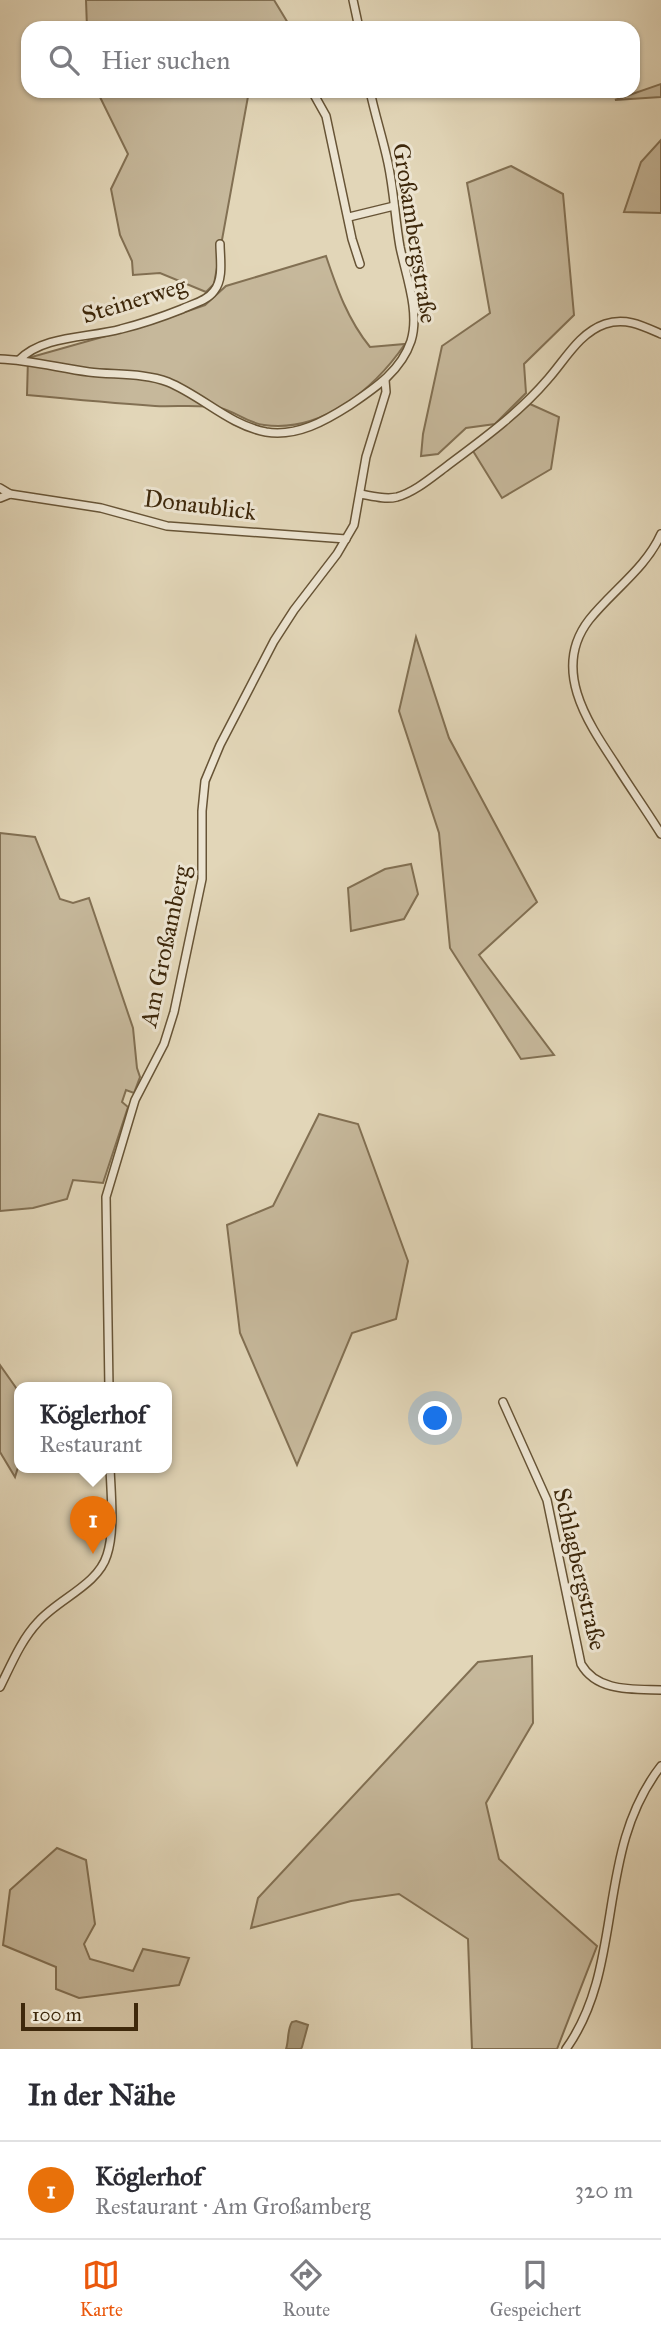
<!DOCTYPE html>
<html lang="de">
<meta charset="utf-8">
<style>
body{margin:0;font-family:"IM FELL Great Primer",serif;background:#f7f7f7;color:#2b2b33}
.scale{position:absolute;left:21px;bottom:18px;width:117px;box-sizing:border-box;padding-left:7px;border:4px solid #3e280b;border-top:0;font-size:19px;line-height:24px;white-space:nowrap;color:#3e280b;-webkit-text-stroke:5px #ece4d1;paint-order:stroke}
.you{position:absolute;left:436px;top:1419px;width:24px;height:24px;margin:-18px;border:5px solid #fff;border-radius:50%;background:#1a73e8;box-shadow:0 0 0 10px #1a73e833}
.badge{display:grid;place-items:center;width:46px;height:46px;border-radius:50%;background:#ea580c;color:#fff;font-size:23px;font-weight:700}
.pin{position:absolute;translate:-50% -58px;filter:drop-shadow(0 2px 4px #0008)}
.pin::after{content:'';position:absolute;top:37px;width:24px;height:21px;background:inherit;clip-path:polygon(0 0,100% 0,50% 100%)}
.popup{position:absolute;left:14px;top:1382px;width:158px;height:91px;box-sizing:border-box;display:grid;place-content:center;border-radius:14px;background:#fff;filter:drop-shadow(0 2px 5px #0005);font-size:23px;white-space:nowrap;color:#7c7c81}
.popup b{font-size:26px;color:#2b2b33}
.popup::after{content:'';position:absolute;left:50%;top:100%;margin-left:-14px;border:14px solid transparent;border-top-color:#fff}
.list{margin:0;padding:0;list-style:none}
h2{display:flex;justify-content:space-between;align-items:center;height:91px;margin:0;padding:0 28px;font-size:30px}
h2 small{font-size:23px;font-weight:400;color:#7c7c81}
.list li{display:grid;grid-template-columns:46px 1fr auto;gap:21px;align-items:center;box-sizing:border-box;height:98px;padding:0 28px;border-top:2px solid #e1e1e2}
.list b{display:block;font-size:26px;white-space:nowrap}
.list p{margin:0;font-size:23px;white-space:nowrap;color:#7c7c81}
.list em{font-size:23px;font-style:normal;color:#7c7c81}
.icon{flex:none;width:38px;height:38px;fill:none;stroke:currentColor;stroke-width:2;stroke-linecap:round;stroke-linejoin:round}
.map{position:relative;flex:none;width:661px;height:2049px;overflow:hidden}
.search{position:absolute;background:#fff;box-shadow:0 2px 5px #0004;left:21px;right:21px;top:21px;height:77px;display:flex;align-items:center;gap:18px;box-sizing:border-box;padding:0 24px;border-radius:21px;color:#7c7c81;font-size:26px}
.sheet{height:189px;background:#fff}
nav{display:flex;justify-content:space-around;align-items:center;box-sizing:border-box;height:98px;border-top:2px solid #e1e1e2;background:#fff;font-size:19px;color:#7c7c81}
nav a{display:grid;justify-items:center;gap:4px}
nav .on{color:#ea580c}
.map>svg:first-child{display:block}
</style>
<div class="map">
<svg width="661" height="2049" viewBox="0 0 661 2049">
<rect width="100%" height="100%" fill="#e2d6b8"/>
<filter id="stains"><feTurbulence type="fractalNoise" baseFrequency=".00286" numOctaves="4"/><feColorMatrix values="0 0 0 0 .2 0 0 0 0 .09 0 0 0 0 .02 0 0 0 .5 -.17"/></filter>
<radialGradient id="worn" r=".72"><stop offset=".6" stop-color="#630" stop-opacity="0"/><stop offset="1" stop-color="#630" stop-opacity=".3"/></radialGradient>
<g fill="#c6b89b" stroke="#827053" stroke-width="2">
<path d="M86 0H274L291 28H87Z"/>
<path d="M661 84V97L615 100Z"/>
<path d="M97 91H249L214 284 206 292 160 273 133 275 132 261 120 235 111 189 128 154Z"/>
<path d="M661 140V213L624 212 641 162Z"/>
<path d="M511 166 563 194 574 315 524 364 526 393 495 424 466 428 438 454 421 456 423 434 442 346 490 313 467 183Z"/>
<path d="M326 256C337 289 348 320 370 347L405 344C374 389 322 433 264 425 247 423 235 411 220 408 199 404 176 407 155 406 112 403 69 399 27 395L28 358 159 321 205 305 226 286Z"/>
<path d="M530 404 559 417 551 469 502 498 473 451Z"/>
<path d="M416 637 449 738 537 902 479 955 554 1055 521 1059 450 948 439 833 399 711Z"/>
<path d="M0 833 35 837 60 899 73 903 89 898 133 1028 137 1068 140 1077 134 1093 126 1090 122 1102 128 1107 103 1183 73 1180 67 1199 33 1208 0 1211Z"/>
<path d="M411 864 418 894 404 919 351 931 348 888 385 869Z"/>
<path d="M319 1114 358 1124 408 1261 396 1319 352 1333 297 1465 240 1333 227 1225 273 1206Z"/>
<path d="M0 1365 19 1392V1464L15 1477 0 1452Z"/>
<path d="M532 1656 533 1723 486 1803 499 1859 597 1946 557 2049H472L468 1939 399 1894 351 1901 251 1928 258 1898 478 1662Z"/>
<path d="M57 1848 86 1860 95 1924 84 1944 90 1959 133 1971 143 1949 189 1958 179 1985 79 1998 56 1989V1967L3 1945 10 1890Z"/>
</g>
<path fill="#aa9b7d" stroke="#7f6d4f" stroke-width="2" d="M296 2021 308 2025 302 2047 301 2049H286C289 2040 287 2030 292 2022Z"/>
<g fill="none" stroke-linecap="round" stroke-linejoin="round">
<g stroke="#675436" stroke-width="10">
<g id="minor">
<path d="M353 0 359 28"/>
<path d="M312 91 326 116 352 239 360 264"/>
<path d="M349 217 394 206"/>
<path d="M0 359C30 360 59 368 89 372 114 375 145 373 168 382 202 396 229 425 266 432 297 437 325 421 350 405 375 388 401 371 411 341 420 312 406 276 400 247 395 219 394 191 388 163 383 139 375 115 370 91"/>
<path d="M19 360C43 335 89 338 121 329 141 324 162 317 182 309 192 304 207 301 214 291 224 279 220 258 220 244"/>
<path d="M0 488 10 494"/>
<path d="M360 494C372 496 385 500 397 497 415 492 432 477 447 466 483 439 519 413 548 379 565 360 579 333 605 324 626 317 643 326 661 334"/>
<path d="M0 498 10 494 101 508 167 526 346 539"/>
<path d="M661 534C646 568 612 591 589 620 552 668 586 720 614 762 629 786 646 810 661 834"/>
<path d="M109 1388 106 1197 135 1100 164 1044 174 1012 202 879V811L205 781 220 745 274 641 294 610 337 554 354 525 366 457 386 392 385 380"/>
<path d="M503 1402 547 1500 581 1664C597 1692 632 1689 661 1690"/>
<path d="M0 1687C11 1665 21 1640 38 1622 58 1599 98 1585 107 1555 115 1531 111 1493 110 1468"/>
<path d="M566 2049C626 1965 594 1852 661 1766"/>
</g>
</g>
<use href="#minor" stroke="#ece4d1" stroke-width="7"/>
</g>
<g text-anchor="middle" stroke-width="6" stroke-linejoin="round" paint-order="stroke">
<g font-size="24" fill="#3e280b" stroke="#ece4d1">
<text transform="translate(415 233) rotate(81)" y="8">Großambergstraße</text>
<text transform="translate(134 300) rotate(-17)" y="8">Steinerweg</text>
<text transform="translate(200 505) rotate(7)" y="8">Donaublick</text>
<text transform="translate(165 946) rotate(-78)" y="8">Am Großamberg</text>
<text transform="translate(580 1569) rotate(77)" y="8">Schlagbergstraße</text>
</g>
</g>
<rect width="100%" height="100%" filter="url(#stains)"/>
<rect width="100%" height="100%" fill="url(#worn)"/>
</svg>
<div class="scale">100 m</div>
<div class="you"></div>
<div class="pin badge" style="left:93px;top:1554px;background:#e8710a">1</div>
<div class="popup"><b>Köglerhof</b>Restaurant</div>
<div class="search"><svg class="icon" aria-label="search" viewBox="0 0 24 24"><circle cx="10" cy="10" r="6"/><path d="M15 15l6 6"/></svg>Hier suchen</div>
</div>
<section class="sheet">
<h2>In der Nähe<small></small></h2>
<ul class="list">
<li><span class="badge" style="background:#e8710a">1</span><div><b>Köglerhof</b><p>Restaurant · Am Großamberg</p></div><em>320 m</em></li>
</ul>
</section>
<nav>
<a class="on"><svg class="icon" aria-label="map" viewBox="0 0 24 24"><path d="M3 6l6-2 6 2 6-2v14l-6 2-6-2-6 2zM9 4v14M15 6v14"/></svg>Karte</a>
<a><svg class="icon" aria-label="directions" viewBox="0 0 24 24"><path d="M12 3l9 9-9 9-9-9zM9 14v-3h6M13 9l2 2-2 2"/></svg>Route</a>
<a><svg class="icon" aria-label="saved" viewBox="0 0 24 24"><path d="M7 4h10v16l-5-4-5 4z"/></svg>Gespeichert</a>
</nav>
